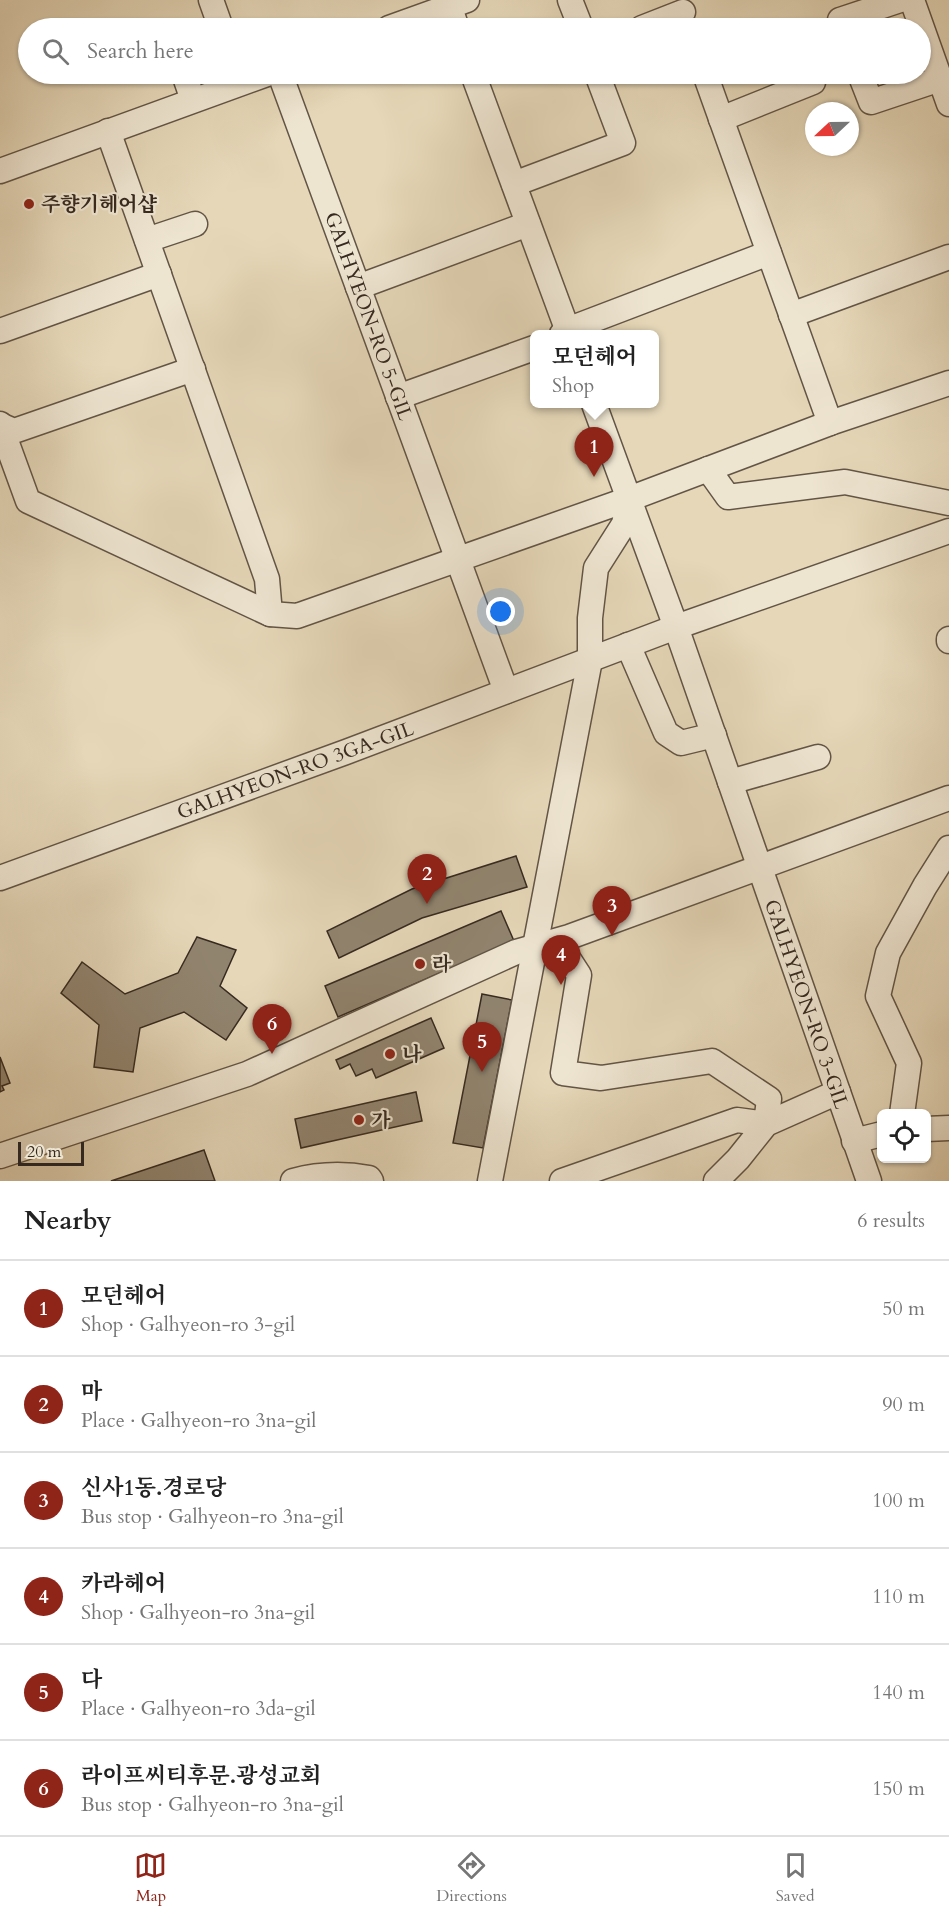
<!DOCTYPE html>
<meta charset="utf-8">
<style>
body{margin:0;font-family:Cardo,"Noto Serif KR",serif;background:#f6f6f6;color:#222}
.controls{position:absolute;right:18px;bottom:18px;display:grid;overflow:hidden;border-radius:9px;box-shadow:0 2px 4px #0004}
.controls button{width:54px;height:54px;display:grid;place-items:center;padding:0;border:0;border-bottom:2px solid #e0e0e0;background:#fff;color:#222;font:30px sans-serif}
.compass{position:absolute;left:805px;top:102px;width:54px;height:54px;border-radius:50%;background:#fff;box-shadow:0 2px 4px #0004;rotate:248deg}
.scale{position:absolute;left:18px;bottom:15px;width:66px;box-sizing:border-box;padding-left:6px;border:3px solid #362a20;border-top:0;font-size:16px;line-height:21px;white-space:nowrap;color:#362a20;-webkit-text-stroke:4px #eee5d1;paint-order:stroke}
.you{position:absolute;left:501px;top:612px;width:21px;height:21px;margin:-15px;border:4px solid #fff;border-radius:50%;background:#1a73e8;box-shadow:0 0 0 9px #1a73e833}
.badge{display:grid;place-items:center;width:39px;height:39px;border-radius:50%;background:#8f2418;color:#fff;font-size:20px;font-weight:700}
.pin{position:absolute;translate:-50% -50px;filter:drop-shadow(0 2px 3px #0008)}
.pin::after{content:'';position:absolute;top:32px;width:21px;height:18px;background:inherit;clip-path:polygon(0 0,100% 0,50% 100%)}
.popup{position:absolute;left:530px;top:330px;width:129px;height:78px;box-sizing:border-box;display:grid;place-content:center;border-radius:9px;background:#fff;filter:drop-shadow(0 2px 4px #0005);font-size:20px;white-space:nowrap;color:#767676}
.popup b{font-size:22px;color:#222}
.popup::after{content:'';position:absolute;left:50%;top:100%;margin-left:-12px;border:12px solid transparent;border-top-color:#fff}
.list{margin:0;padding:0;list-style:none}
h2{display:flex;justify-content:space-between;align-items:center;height:78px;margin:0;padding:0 24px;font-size:26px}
h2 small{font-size:20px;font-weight:400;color:#767676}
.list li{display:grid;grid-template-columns:39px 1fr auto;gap:18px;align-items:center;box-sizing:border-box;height:96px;padding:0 24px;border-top:2px solid #e0e0e0}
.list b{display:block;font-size:22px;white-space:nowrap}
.list p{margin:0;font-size:20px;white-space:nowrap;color:#767676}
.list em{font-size:20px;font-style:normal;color:#767676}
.icon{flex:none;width:33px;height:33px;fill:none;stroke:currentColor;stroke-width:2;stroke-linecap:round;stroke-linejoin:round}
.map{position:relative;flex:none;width:949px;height:1181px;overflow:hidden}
.search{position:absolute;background:#fff;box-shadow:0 2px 4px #0004;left:18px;right:18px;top:18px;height:66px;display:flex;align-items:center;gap:15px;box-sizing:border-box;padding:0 21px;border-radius:33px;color:#767676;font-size:22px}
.sheet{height:654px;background:#fff}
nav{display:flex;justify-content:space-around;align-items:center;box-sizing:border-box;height:84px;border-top:2px solid #e0e0e0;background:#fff;font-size:16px;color:#767676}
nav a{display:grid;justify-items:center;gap:3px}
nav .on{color:#8f2418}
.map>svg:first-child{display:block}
</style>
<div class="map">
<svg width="949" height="1181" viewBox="0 0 949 1181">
<rect width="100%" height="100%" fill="#e5d7b8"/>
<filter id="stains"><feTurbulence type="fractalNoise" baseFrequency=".00333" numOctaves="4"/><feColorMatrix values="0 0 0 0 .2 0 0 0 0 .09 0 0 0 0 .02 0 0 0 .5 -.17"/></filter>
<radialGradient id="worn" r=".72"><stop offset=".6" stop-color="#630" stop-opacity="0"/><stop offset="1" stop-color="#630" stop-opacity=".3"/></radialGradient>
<g fill="#91846f" stroke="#362a20" stroke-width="1.5">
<path d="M516 856 527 887 422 918 339 958 327 931 412 889Z"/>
<path d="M501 911 514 941 338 1017 325 986Z"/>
<path d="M197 937 236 950 220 986 247 1008 226 1040 184 1012 140 1028 133 1072 94 1067 99 1025 61 993 82 962 125 994 178 973Z"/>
<path d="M482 994 512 1000 483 1148 453 1143Z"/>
<path d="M431 1018 444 1048 376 1078 372 1069 356 1076 350 1064 340 1069 336 1060Z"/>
<path d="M0 1057 10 1083 2 1086 4 1090 0 1092Z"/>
<path d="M416 1092 422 1121 301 1148 295 1119Z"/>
<path d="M204 1150 215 1181H111Z"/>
</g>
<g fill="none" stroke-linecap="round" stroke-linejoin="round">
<g stroke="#625546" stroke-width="27">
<g id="minor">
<path d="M211 0 221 28"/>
<path d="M447 0 457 28"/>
<path d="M570 0 581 28"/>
<path d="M912 0 949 104"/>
<path d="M389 28 467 0"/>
<path d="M642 28 683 12"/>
<path d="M843 28 840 20 900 0"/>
<path d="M184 74 193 100"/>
<path d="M280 74 506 691"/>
<path d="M473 74 569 334"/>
<path d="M705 74 830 423"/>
<path d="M860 74 871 102 940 79"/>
<path d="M721 119 813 82"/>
<path d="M108 131 267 579 270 614"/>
<path d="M0 171 267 74"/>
<path d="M514 184 623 143 597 74"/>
<path d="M147 240 195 224"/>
<path d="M358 287 528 224"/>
<path d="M791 315 949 257"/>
<path d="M0 331 159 274"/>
<path d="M562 334 567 330 769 253"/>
<path d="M398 397 534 348"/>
<path d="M594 404 676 627 869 1181"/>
<path d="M0 424 28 501 270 614 297 616 629 499 830 423 949 383"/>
<path d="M0 425 14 431 193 369"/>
<path d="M708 469 728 497 845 482 949 503"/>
<path d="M949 639V641"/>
<path d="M628 645 666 733 681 743 714 735"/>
<path d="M730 782 818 757"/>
<path d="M0 878 346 752 676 627 949 531"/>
<path d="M535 947 566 955 579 975 563 1073 601 1078 712 1061 769 1099 766 1124 737 1120 562 1181"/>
<path d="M902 1114 909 1063 878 996 888 953 925 886 949 848"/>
<path d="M926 1129 949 1128"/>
<path d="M854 1141 882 1134"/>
<path d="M0 1156 247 1074 516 952 569 937 949 798"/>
<path d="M293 1181C319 1174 342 1173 369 1178L371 1181"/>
<path d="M490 1181 590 660V618L596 568 624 524 629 499"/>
<path d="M716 1181 738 1159 766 1124 838 1092"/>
</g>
</g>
<use href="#minor" stroke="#eee5d1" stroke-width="24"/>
</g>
<g fill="#8f2418" stroke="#eee5d1" stroke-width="2">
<circle cx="29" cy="204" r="6"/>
<circle cx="420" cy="964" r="6"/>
<circle cx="390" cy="1054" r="6"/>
<circle cx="359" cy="1120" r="6"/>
</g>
<g text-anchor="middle" stroke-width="4.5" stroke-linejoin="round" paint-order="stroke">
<g font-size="20" font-weight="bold" fill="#362a20" stroke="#eee5d1" text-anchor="start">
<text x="41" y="211">주향기헤어샵</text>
<text x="432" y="971">라</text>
<text x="402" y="1061">나</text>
<text x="371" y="1127">가</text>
</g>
<g font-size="20" fill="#362a20" stroke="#eee5d1">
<text transform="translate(369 316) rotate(70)" y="7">GALHYEON-RO 5-GIL</text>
<text transform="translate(295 770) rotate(-20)" y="7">GALHYEON-RO 3GA-GIL</text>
<text transform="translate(807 1004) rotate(71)" y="7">GALHYEON-RO 3-GIL</text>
</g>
</g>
<rect width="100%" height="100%" filter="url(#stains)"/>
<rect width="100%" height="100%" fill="url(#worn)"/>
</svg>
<div class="controls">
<button><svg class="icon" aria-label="locate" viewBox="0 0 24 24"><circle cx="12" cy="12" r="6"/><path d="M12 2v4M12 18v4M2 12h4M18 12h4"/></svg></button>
</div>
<svg class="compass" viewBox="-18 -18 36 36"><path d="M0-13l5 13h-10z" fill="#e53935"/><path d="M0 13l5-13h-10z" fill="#767676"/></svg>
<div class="scale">20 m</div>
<div class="you"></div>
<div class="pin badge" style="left:594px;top:477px">1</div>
<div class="popup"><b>모던헤어</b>Shop</div>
<div class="pin badge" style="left:427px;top:904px">2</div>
<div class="pin badge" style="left:612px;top:936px">3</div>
<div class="pin badge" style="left:561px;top:985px">4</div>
<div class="pin badge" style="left:482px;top:1072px">5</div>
<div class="pin badge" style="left:272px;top:1054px">6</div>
<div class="search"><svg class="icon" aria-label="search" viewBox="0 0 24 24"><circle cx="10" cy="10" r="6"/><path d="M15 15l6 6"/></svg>Search here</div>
</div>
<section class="sheet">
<h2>Nearby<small>6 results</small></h2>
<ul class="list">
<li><span class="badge">1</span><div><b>모던헤어</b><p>Shop · Galhyeon-ro 3-gil</p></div><em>50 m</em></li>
<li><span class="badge">2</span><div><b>마</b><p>Place · Galhyeon-ro 3na-gil</p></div><em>90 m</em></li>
<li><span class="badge">3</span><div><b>신사1동.경로당</b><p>Bus stop · Galhyeon-ro 3na-gil</p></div><em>100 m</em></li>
<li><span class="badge">4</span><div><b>카라헤어</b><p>Shop · Galhyeon-ro 3na-gil</p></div><em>110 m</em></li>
<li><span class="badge">5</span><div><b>다</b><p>Place · Galhyeon-ro 3da-gil</p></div><em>140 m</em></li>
<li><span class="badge">6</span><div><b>라이프씨티후문.광성교회</b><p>Bus stop · Galhyeon-ro 3na-gil</p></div><em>150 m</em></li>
</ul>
</section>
<nav>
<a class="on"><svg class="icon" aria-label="map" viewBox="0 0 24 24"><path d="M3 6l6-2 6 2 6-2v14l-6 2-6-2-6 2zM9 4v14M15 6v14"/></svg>Map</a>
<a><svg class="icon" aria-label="directions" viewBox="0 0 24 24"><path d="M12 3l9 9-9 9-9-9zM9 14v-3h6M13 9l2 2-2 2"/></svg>Directions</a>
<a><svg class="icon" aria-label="saved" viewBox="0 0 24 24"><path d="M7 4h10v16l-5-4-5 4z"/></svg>Saved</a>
</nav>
